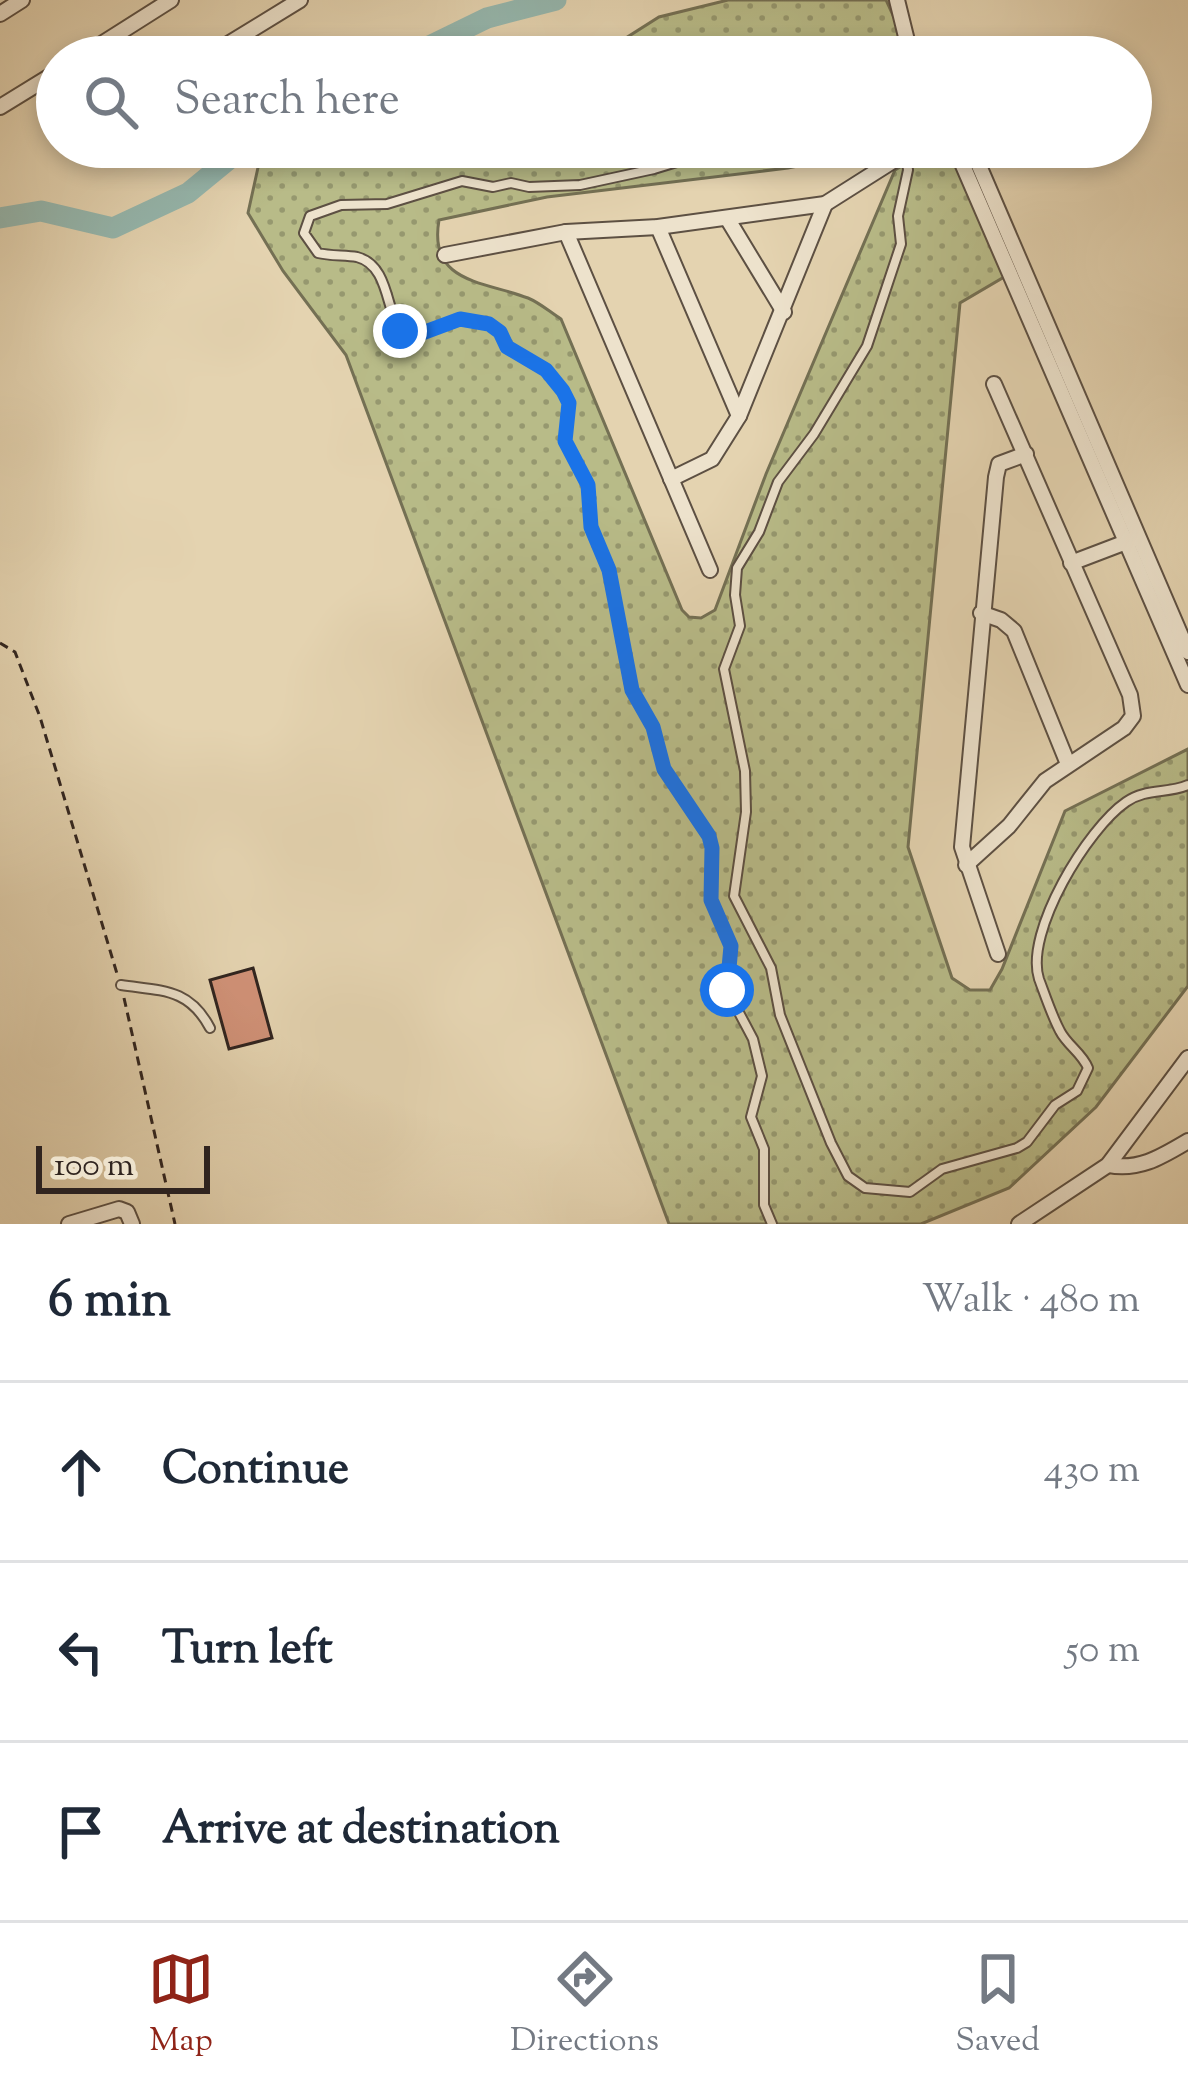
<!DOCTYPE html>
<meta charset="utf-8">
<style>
body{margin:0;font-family:"Sorts Mill Goudy",serif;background:#f2f2f3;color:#1f2937}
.scale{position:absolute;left:36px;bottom:30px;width:174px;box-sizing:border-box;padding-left:12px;border:6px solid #30241f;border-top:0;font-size:33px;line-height:42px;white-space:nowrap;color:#30241f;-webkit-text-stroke:9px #ede2cc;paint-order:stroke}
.stop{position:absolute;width:36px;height:36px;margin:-27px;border:9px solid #1a73e8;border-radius:50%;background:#fff}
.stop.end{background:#1a73e8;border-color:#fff;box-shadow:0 3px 12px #0008}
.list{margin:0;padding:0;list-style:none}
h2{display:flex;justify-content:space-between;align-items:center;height:156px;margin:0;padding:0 48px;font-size:51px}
h2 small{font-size:39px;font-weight:400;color:#747a83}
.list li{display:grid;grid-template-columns:78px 1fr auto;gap:36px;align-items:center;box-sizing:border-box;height:180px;padding:0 48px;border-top:3px solid #e0e1e3}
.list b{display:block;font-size:45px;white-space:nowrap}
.list em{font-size:39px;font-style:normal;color:#747a83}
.icon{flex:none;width:66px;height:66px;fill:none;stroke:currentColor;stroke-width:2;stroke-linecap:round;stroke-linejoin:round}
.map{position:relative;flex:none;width:1188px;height:1224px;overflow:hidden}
.search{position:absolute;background:#fff;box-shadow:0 6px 18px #0003;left:36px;right:36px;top:36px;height:132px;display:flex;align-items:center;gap:30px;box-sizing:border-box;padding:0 42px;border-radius:66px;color:#747a83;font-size:45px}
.sheet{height:696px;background:#fff}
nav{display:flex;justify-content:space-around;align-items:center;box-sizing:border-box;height:168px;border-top:3px solid #e0e1e3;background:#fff;font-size:33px;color:#747a83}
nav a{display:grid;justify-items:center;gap:6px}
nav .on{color:#8f2418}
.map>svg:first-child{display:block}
</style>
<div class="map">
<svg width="1188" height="1224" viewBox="0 0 1188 1224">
<defs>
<pattern id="grass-dots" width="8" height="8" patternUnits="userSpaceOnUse" patternTransform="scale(3)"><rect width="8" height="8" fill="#b8bb88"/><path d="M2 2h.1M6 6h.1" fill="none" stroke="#96986f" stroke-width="1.8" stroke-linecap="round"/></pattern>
</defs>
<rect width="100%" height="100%" fill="#e4d3b0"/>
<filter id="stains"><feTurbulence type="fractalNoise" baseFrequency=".00167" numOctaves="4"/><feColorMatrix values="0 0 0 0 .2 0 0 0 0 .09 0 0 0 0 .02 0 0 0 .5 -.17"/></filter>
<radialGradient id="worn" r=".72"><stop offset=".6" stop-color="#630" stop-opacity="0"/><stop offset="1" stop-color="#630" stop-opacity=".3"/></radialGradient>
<g fill="url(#grass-dots)" stroke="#747054" stroke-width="3">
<path d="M728 0H886L912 57H555L610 48 659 17Z"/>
<path d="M341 147H890L788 168 547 197 439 220C428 283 483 281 528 298 540 303 550 312 561 319L682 610 689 617 701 618 715 610 766 474 895 170 922 154H957L1004 277 960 303 908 847 952 978 970 990H990L1002 969 1065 811 1188 749V986L1096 1107 1009 1188 921 1224H669L346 355 283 271 248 213 259 163Z"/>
</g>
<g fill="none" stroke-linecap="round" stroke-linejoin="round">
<g stroke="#95b7ae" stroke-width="21">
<path d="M407 57 487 18 556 0"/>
<path d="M0 218 41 211 113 228 188 193 244 147"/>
</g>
</g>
<path fill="#d09177" stroke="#30241f" stroke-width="3" d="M253 968 272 1038 229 1049 210 980Z"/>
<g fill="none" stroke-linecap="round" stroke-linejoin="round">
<g stroke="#5d5043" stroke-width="12">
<g id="lane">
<path d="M726 147 654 169 580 185 529 187 511 183 493 187 462 181 387 204 341 205 310 216 304 233 318 253C330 256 345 255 357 257 389 265 386 310 400 331L417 335 460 319 489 324 500 332 507 347 546 371 563 391 569 403 565 441 588 485 591 527 609 570 631 690 653 727 664 769 709 836 712 849 711 900 731 946 727 990 753 1039 762 1076 751 1117 764 1149V1205L772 1224"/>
<path d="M906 154 908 170 898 216 901 244 867 346 814 434 778 482 759 532 737 568 735 595 740 626 724 669 745 771 746 812 734 896 771 968 780 1015 831 1143 848 1176 865 1188 910 1192 942 1169 1017 1148 1027 1142 1055 1105 1077 1091 1088 1068C1082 1053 1067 1045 1060 1031 1052 1016 1045 995 1039 979 1024 932 1088 828 1126 802 1146 788 1167 794 1188 785"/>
<path d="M121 985C162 991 189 988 210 1028"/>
</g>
</g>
<g stroke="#5d5043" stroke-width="18">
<g id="street">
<path d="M897 0 911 57"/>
<path d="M0 14 22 0"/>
<path d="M81 57 171 0"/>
<path d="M207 57 300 0"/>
<path d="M0 107 57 72"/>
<path d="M955 147 1188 685"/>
<path d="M971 147 1188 652"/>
<path d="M727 218 784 312"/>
<path d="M658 227 739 416"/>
<path d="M566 232 710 570"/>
<path d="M445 255 566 232 658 227 825 204 915 147"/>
<path d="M671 479 712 459 739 416 825 204"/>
<path d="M1071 563 1134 539"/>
<path d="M981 613 1001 620 1014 631 1068 764"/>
<path d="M966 865 1009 826 1045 781 1124 728 1133 716 1130 695 994 384"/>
<path d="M998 954 962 847 996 477 999 464 1026 454"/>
<path d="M1108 1165C1139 1171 1161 1157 1188 1141"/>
<path d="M69 1224 119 1209 127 1212 132 1224"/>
<path d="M1019 1224 1108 1165 1188 1058"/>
</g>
</g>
<g stroke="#30241f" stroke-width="3" stroke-dasharray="9 6" stroke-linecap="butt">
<path d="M0 643 15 652 40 717 118 977"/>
<path d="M124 998 175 1224"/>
</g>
<use href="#lane" stroke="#ede2cc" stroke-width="8"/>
<use href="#street" stroke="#ede2cc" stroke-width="14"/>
</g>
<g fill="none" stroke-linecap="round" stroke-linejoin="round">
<path stroke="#1a73e8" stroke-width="15" d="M400 331 417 335 460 319 489 324 500 332 507 347 546 370 563 391 569 403 565 441 588 485 591 527 609 570 632 690 653 727 664 769 709 836 712 848 711 900 731 946 727 990"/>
</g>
<rect width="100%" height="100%" filter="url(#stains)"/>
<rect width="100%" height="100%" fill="url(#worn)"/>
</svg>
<div class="scale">100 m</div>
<div class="stop" style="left:727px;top:990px"></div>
<div class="stop end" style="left:400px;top:331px"></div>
<div class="search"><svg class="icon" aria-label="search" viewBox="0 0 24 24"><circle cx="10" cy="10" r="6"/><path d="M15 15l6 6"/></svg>Search here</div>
</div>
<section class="sheet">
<h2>6 min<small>Walk · 480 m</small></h2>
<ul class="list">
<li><svg class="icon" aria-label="ahead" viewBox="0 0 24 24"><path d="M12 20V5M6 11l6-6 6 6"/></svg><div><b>Continue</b></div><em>430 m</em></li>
<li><svg class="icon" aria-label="left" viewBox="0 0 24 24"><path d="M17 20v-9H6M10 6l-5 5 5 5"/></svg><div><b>Turn left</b></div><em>50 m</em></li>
<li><svg class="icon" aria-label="arrive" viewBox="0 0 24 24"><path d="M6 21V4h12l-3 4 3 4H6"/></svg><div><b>Arrive at destination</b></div></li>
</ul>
</section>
<nav>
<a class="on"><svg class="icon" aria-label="map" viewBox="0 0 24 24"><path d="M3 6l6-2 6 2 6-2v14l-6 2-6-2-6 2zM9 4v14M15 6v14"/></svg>Map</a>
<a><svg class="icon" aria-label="directions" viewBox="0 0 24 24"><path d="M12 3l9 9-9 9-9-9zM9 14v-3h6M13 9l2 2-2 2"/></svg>Directions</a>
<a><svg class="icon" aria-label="saved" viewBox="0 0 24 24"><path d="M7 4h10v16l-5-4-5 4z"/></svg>Saved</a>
</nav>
